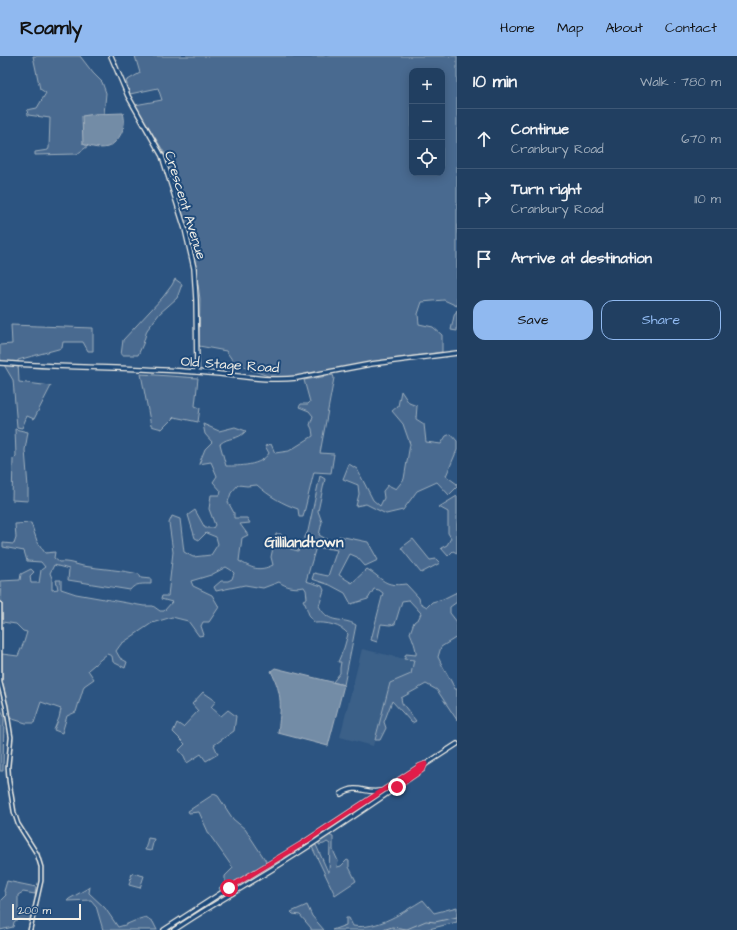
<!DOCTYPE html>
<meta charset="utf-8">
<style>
body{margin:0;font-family:"Architects Daughter",sans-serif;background:#2d4a6a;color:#f1f3f6}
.controls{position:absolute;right:12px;top:12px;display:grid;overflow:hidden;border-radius:8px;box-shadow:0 2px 10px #0003}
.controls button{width:36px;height:36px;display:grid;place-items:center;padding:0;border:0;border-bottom:1px solid #3e5876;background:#213f61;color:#f1f3f6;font:20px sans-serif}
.scale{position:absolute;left:12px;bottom:10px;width:69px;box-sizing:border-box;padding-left:4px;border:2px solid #f4f1e8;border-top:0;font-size:11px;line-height:14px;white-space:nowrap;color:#f4f1e8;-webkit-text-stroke:3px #1f4a7a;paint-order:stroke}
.stop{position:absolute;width:12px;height:12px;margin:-9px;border:3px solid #e11d48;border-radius:50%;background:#fff}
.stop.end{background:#e11d48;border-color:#fff;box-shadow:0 1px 4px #0008}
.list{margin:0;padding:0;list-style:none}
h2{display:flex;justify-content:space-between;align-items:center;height:52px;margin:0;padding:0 16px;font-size:17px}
h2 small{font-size:13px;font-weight:400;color:#a2afbd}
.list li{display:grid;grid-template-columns:26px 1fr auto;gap:12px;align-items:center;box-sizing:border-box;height:60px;padding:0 16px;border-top:1px solid #3e5876}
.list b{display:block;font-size:15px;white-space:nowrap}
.list p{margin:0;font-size:13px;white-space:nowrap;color:#a2afbd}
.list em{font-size:13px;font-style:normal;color:#a2afbd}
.actions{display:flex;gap:8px;padding:12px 16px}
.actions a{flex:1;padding:9px 0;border:1px solid #90b9f0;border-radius:12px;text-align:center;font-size:14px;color:#90b9f0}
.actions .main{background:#90b9f0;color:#111}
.icon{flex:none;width:22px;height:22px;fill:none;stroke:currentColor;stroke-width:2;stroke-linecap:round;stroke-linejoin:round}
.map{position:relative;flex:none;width:457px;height:874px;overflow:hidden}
header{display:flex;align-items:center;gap:24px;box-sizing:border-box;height:56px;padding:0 20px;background:#90b9f0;color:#111}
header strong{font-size:19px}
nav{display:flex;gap:22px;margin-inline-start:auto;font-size:14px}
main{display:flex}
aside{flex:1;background:#213f61}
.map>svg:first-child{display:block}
</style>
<header>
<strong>Roamly</strong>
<nav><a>Home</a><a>Map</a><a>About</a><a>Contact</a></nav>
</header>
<main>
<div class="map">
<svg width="457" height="874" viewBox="0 0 457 874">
<rect width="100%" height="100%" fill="#2c5481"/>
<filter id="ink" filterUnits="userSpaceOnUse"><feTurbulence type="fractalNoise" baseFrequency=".025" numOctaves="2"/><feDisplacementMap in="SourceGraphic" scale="8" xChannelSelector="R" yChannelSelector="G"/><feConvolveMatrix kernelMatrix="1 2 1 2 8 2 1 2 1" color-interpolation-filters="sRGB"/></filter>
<g filter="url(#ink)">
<path fill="#3b6088" d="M362 593 400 602 414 604 411 618 390 627 373 690 340 681Z"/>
<g fill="#496b90" stroke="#9eaebc" fill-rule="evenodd">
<path d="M33 0H80L93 17 102 26 106 37 104 58H95L83 88 88 90 77 98 35 99V96L48 94 49 92 50 62 28 59 27 54 37 52 46 37 40 33Z"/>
<path d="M135 0H457V250L444 244 422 246 418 258 419 268 433 271 442 279V296L371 306 297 321H286L268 320 235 308 226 295 199 290 200 243 195 206 167 101 135 49 162 44 158 32 130 38 126 25 140 17ZM412 15H442V117H412Z"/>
<path d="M175 223 182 228 177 242 160 257 147 274 143 288 138 299H121L123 284 163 241 172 229Z"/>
<path d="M457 254V275L451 274 454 260Z"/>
<path d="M11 269 93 272V295H88L83 286H63L62 292 18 304 19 326 51 330 34 363 27 360 22 372 17 371 13 324 0 302V289L12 288Z"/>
<path d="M141 318 198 322 195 350 200 352 198 366 174 361 162 373 151 370Z"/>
<path d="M333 319 334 322 320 397 334 398 331 417 314 416 303 461H299L298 453C283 448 269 440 257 429L247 430 238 429 231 437 228 446 234 457V462H247L250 467 240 468 248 479 242 482 239 505C252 512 258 516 273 509L271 501 276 478H281V490L298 495 308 475 320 420 325 423 318 455 322 466 319 479 337 489 339 480 368 486 378 504 365 510 357 501 350 498 339 519 352 527 367 513C384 523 383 531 406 528L419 542 420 547 427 551 432 546 443 543 457 536V546L450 551V557L457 566V581L441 591 438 601C443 612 450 622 455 633H457V664L437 634 426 628 401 642 402 647 416 665 412 667 392 645 384 666 386 672 380 684H375L390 627 411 618 414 604 404 603 406 598 416 599C417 594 412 581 410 577L414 566 419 562 421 557 409 544 402 545 395 568 390 569 381 568 377 586 371 584 383 537 379 534 374 533 368 543 351 548 345 537 330 529 312 523 314 517 328 520 337 494C330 492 323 493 316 491L306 525 322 530 324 534 319 550C330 570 341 560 356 569L344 629 333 626 340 617V612L341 606H338L344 592 348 578C341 569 326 566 315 567 306 558 309 554 303 544L307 542 306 534 304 531C295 533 286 531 279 526L263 532 245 529 216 535 214 531 221 525H228L232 523 234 517 231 514 226 511 211 519 191 525 193 530 212 539 219 551 209 566H203L201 570 204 579 199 580 188 565 172 561 152 567 121 588 116 595 120 602 127 606 125 612 113 606 112 600 107 598 88 614 94 623 84 630 76 656 67 660 62 677 54 674 59 662 61 653 41 646 34 667H26L9 662 2 633V598L18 600 24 586 27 576 23 575 16 568 2 566 0 525 20 524 21 518 31 513 34 516 30 520 31 527H39L41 514 45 511 41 506 27 505 24 495 3 491V487L14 488 16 482 15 468 31 467 37 485 45 497 55 496 54 502 59 506C67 505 75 508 83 510 101 513 122 514 139 518L141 522 151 523V528C143 528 135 527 130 534L68 524 69 513 54 509 50 517 52 522V534L58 533 56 524H61V533L76 538 144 550H153L160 555H164L172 546 161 543 162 540H168L173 496 169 467 172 460 180 463 184 496 193 501 211 499 218 488 216 481 206 477 199 484 195 482 188 459 195 454 205 472H213L215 469 209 453 211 439H220L221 435 213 426 217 420 211 406 199 408 205 393 212 386 205 378 203 368 219 375 235 371 246 375C237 385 229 380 220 388L226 410C240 410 261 410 269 397L265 390 271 388 275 397 289 395 313 380 312 373 310 369 313 360 309 355 299 351 301 348H308L310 346 304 324Z"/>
<path d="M401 335 409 347 417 350 416 363 424 368 426 386 441 388 446 380 451 378 457 385V394L446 420 457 428V431L449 439 437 426 417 435 403 454 386 458 366 448 356 450 359 438 358 429 343 423 349 408 357 413 373 444 380 450 384 442 383 435 388 429 396 433 404 423 410 388 403 368 392 355 398 350Z"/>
<path d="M15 373 28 376 25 394 28 431V445L12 444 13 403 16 400Z"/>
<path d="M457 440V497L453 495 448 500 441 492 447 489 451 482 448 477V456L439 451Z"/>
<path d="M413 483 430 504 436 503 440 507 421 517 401 492Z"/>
<path d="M203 636 216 645 211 651 221 660 228 654 236 660 234 675 214 689 218 698 206 705 201 698 187 707 184 700 179 694 185 688 173 676 177 667 183 671 198 655 192 648Z"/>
<path d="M0 651 4 660 3 715H0Z"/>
<path d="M214 738 218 740 233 763 245 773 266 805 264 810 221 835 219 832 225 826V820L233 812 209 778 199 756 189 757 188 755Z"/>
<path d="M329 779 333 781V794L338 805 337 811 341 810 347 804 349 805V811L356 825 335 839 312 791 316 789 328 816H329L330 788 327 786 324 788 319 789V786Z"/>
<path d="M148 782 154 783 151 795 145 794Z"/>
<path d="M132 817 144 820 140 832 129 829Z"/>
<path d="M7 825 36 831 35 838 23 836 18 839V856L31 859 30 865 18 863 14 866 13 871 0 874V845L6 839 4 835Z"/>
<path d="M90 831 89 837 105 852 118 871C128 869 136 863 146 861L153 866 157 874H103L96 850 91 844 67 845 69 843Z"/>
<path d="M423 844 434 857 457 851V866L425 874H332L346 869V862H349L353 870C378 874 403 856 423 844Z"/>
<path d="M307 849 312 860 324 874H311V872L300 859 293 858 291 856Z"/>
</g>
<g fill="#738ca6" stroke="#a7b4c0">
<path d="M123 57C127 69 121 83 110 90 103 94 90 91 83 88L82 60 95 58Z"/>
<path d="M275 612 344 629 328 690 278 677C281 650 283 640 271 615Z"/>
</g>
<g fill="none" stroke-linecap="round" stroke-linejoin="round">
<path stroke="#a7b4c0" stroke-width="1" d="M383 874 392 871 407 873 426 865 435 866 457 861"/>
<g stroke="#f4f1e8" stroke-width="5.5">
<path id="minor" d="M0 548V626L6 650 11 681 8 711 9 725 14 756 18 768 37 798 41 811V825L30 874"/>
</g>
<g stroke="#f4f1e8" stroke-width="6">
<g id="major">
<path d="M111 0 128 40 162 100 185 173 194 212 196 244 197 316"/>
<path d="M0 307C66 312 132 311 197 316 230 318 265 326 297 322L371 308 457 297"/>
<path d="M341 738C359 727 363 738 380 735"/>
<path d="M164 874 229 832 300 789 420 710 426 708 457 688"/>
<path d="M174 874C211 849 249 828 287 804 333 775 378 744 423 713L425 708"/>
</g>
</g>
<use href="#minor" stroke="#1f4a7a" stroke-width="2.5"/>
<use href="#major" stroke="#1f4a7a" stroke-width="3.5"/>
</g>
</g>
<g fill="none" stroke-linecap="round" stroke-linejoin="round" filter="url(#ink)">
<path stroke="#e11d48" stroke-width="5" d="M229 832 300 789 420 710 425 708 423 713 397 731"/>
</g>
<g text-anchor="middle" stroke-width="4" stroke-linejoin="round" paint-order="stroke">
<g font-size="14" fill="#f4f1e8" stroke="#1f4a7a">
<text transform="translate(186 149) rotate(73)" y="5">Crescent Avenue</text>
<text transform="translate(230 308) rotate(4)" y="5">Old Stage Road</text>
</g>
<g font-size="15" font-weight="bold" fill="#f4f1e8" stroke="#1f4a7a">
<text x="304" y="491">Gillilandtown</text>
</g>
</g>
</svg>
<div class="controls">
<button>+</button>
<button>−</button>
<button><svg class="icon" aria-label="locate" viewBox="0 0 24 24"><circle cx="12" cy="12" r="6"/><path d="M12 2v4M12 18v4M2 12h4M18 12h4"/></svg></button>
</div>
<div class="scale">200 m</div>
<div class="stop" style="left:229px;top:832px"></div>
<div class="stop end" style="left:397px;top:731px"></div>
</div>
<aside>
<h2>10 min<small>Walk · 780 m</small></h2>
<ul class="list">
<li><svg class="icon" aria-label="ahead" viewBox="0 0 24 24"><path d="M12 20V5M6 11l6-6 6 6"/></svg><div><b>Continue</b><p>Cranbury Road</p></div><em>670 m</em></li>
<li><svg class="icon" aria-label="right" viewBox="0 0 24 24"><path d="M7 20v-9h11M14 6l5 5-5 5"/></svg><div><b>Turn right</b><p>Cranbury Road</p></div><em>110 m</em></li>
<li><svg class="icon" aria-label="arrive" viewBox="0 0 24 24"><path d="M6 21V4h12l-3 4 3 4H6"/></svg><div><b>Arrive at destination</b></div></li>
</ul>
<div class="actions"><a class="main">Save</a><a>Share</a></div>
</aside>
</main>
